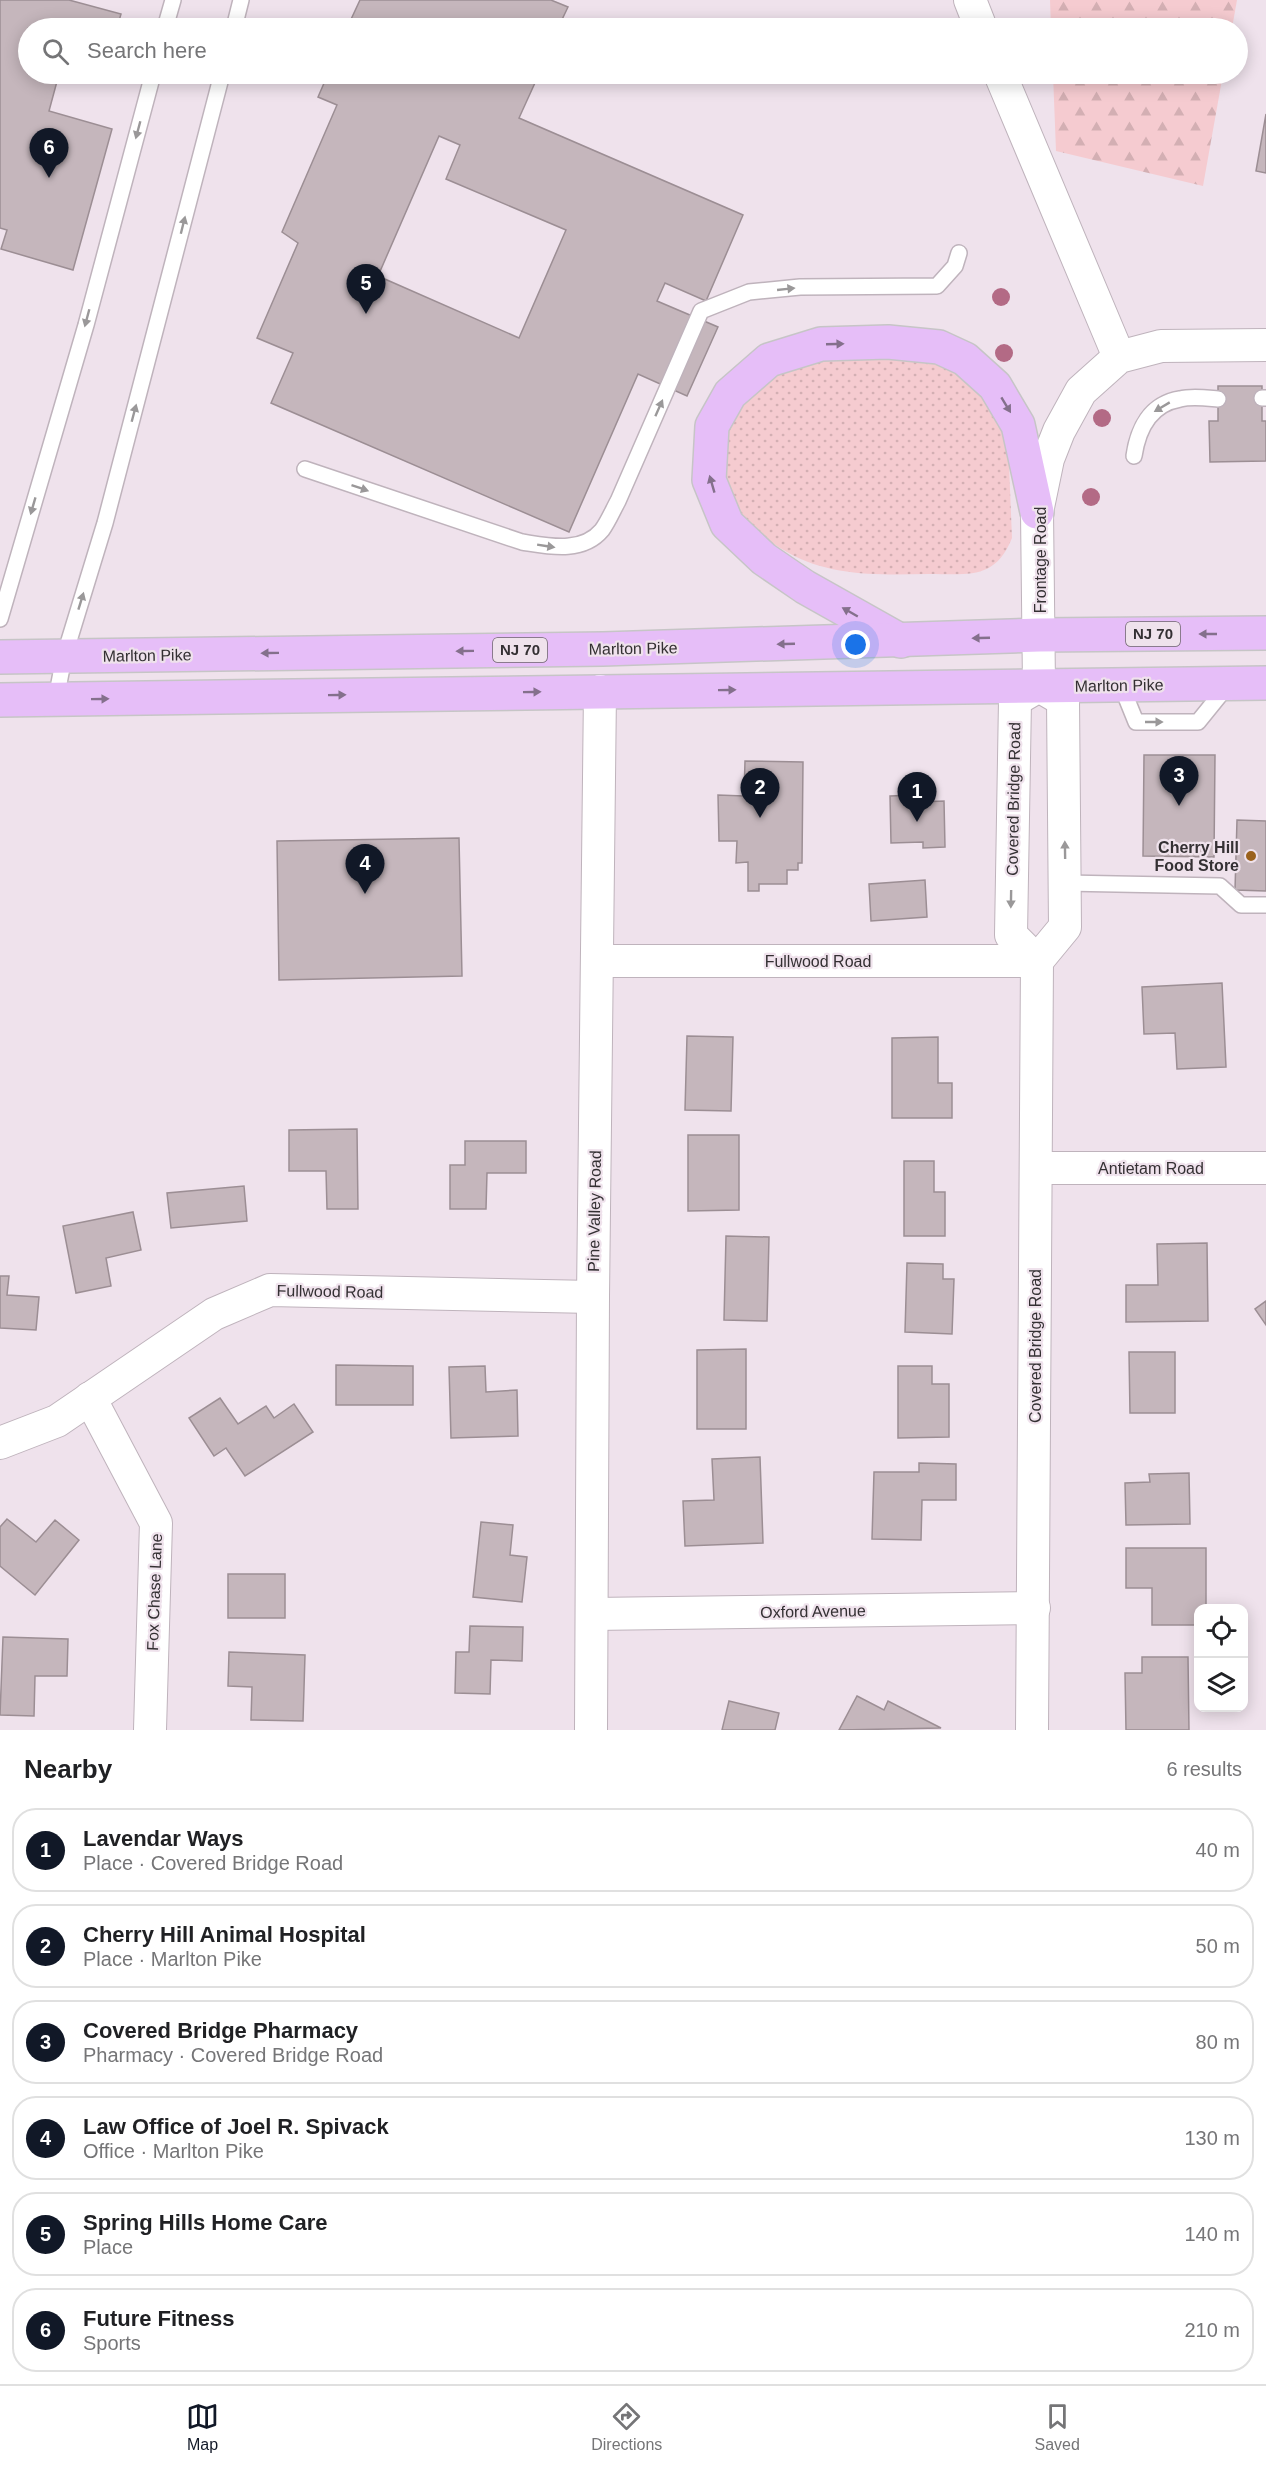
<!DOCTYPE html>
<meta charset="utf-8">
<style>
body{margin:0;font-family:Helvetica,sans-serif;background:#f2f2f2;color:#202124}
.controls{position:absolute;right:18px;bottom:18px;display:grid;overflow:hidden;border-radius:12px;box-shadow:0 3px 15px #0003}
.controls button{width:54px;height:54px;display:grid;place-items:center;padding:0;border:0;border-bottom:2px solid #e0e0e0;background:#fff;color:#202124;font:30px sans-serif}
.you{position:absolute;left:856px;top:645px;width:21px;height:21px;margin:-15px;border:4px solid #fff;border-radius:50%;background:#1a73e8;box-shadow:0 0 0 9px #1a73e833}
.badge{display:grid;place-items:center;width:39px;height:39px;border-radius:50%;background:#111827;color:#fff;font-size:20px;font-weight:700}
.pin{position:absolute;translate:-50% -50px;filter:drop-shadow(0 2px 3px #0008)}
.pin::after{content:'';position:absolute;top:32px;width:21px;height:18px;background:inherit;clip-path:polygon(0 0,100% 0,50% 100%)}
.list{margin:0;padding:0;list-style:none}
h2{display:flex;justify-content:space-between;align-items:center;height:78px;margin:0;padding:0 24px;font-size:26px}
h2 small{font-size:20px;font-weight:400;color:#757577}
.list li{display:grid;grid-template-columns:39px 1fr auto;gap:18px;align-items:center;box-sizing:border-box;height:84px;margin:0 12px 12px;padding:0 12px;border:2px solid #e0e0e0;border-radius:24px}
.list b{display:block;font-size:22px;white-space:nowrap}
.list p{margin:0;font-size:20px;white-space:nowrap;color:#757577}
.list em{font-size:20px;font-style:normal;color:#757577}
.icon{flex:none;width:33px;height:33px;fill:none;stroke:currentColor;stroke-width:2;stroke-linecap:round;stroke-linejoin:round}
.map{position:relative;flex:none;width:1266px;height:1730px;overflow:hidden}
.search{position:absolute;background:#fff;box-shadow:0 3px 15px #0003;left:18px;right:18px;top:18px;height:66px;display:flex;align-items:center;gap:15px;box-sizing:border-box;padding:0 21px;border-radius:33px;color:#757577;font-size:22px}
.sheet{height:654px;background:#fff}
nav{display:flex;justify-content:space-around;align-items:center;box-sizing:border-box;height:84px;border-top:2px solid #e0e0e0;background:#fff;font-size:16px;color:#757577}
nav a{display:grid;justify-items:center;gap:3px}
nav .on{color:#111827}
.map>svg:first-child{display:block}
</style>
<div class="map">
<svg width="1266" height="1730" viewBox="0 0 1266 1730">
<defs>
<pattern id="grass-dots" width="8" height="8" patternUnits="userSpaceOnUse" patternTransform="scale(1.5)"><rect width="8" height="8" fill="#f5cbd0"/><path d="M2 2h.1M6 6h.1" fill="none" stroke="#d3afb3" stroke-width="1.8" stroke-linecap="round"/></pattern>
<pattern id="forest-firs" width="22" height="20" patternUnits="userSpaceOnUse" patternTransform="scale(1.5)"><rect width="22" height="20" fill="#f5cbd0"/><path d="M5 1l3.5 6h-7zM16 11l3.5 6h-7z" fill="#d3afb3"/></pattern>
</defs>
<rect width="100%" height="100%" fill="#efe2ec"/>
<path fill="url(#grass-dots)" d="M914 358 937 362 962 373 992 402 1008 440 1012 538C995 580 969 574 929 574 881 575 830 577 787 552 745 529 723 499 726 450 727 434 731 417 741 403 746 396 755 391 762 386 771 379 781 368 792 365 828 354 876 359 914 358Z"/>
<g fill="url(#forest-firs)">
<path d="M1050 0H1237L1232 28H1051Z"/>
<path d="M1053 74H1223L1203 186 1056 151Z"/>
</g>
<g fill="#c5b6bc" stroke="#9c8e94" stroke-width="1.5" fill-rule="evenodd">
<path d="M0 0H69L121 14 117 28H28V74H59L49 111 112 129 73 270 1 249 7 230 0 228Z"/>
<path d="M360 0H551L568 7 558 28H347Z"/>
<path d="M328 74H539L519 118 743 215 706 301 665 283 657 301 718 327 687 396 638 374 569 532 271 403 293 353 257 338 298 243 282 232 337 105 318 97ZM439 136 460 145 446 179 566 230 519 338 378 276Z"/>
<path d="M1266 114V173L1256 171Z"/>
<path d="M1218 386H1262V421H1266V461L1210 462 1209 421H1218Z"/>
<path d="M1144 755H1215L1214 857 1143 856Z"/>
<path d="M745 761 803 762 802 863H798V870H787V884H759V891H748V862L736 863 737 841H719L718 795 744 796Z"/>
<path d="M917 795V802L944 801 945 847 923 848V842L891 843 890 796Z"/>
<path d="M1237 820 1266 821V891L1235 890Z"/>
<path d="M459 838 462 976 279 980 277 841Z"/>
<path d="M925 880 927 917 871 921 869 884Z"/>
<path d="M1222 983 1226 1067 1177 1069 1175 1033 1144 1034 1142 987Z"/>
<path d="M687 1036 733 1037 731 1111 685 1110Z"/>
<path d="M938 1037V1083H952V1118H892V1038Z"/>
<path d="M357 1129 358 1209H327L326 1171H289V1130Z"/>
<path d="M688 1135H739V1210L688 1211Z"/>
<path d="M465 1141H526V1173H487L486 1209H450V1165H465Z"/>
<path d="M904 1161H934V1192H945V1236H904Z"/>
<path d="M244 1186 247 1221 171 1228 167 1193Z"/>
<path d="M133 1212 141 1250 106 1258 111 1286 76 1293 63 1226Z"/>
<path d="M726 1236 769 1237 767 1321 724 1320Z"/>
<path d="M1207 1243 1208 1321 1126 1322V1285H1158L1157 1244Z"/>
<path d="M907 1263 943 1264V1279H954L952 1334 905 1332Z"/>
<path d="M0 1276H9L7 1295 39 1297 36 1330 0 1328Z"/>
<path d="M1266 1301V1325L1255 1309Z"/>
<path d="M746 1349V1429H697V1350Z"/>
<path d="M1129 1352H1175V1413H1130Z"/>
<path d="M336 1365 413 1366V1405H336Z"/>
<path d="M485 1366 486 1392 517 1390 518 1436 451 1438 449 1367Z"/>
<path d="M898 1366H932V1384H949V1437L898 1438Z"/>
<path d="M220 1398 238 1424 266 1406 274 1418 294 1404 313 1432 245 1476 226 1448 214 1456 189 1418Z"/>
<path d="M760 1457 763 1543 685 1546 683 1501 714 1500 712 1459Z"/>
<path d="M919 1463 956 1464V1500H922L921 1540 872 1539 874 1472H919Z"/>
<path d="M1189 1473 1190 1524 1126 1525 1125 1483 1150 1482 1149 1474Z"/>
<path d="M7 1519 36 1542 55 1520 79 1540 35 1595 0 1566V1527Z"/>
<path d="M481 1522 513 1525 510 1555 527 1557 522 1602 473 1597Z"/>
<path d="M1126 1548H1206V1608H1198V1625H1152V1588H1126Z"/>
<rect x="228" y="1574" width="57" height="44"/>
<path d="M470 1626 523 1627 522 1661 491 1660 490 1694 455 1693 456 1652H469Z"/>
<path d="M3 1637 68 1639 67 1676H35L34 1716 0 1715Z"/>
<path d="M229 1652 305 1655 303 1721 251 1720 252 1687 228 1686Z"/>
<path d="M1142 1657H1188L1189 1730H1126L1125 1673H1142Z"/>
<path d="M857 1696 884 1710 888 1701 941 1728 839 1730Z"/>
<path d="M729 1701 779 1713 775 1730H722Z"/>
</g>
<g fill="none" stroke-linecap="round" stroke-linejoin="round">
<g stroke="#bfb3bc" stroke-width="18">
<g id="service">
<path d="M165 28 173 0"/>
<path d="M234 28 241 0"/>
<path d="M1262 398H1266"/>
<path d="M1134 456C1138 429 1150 404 1180 399 1192 396 1206 398 1218 399"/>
<path d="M305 469 522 542C548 546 582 554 602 530 608 522 613 510 618 501L701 311 749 292 800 287 937 286 955 266 959 253"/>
<path d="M0 619 86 325 153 74"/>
<path d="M1121 685 1136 722H1198L1228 685"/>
<path d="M56 699 64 657 105 523 222 74"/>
<path d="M1065 883 1220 886 1241 905H1266"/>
</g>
</g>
<g stroke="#bfb3bc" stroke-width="34">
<g id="minor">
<path d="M970 0 981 28"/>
<path d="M1000 74 1119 357"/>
<path d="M1039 686 1037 512 1048 459 1059 431 1081 391 1119 357 1161 346 1266 345"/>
<path d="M599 961H1037"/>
<path d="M1037 961 1011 935 1015 700 1039 686"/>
<path d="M1036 1168H1266"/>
<path d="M90 1398 156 1523 150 1730"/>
<path d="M0 1443 57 1421 214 1314 270 1290 593 1297"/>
<path d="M592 1614 1034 1608"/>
<path d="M591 1730 593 1297 600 691"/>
<path d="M1032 1730 1037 961 1065 927 1063 700 1039 686"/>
</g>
</g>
<g stroke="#c6c5c6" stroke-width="36">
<g id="trunk">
<path d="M901 641 805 587 764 559 727 524 709 480 712 426 730 394 769 360 821 344 888 342 939 347 965 359 995 386 1018 425 1037 512"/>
<path d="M0 657 603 649 1039 635 1266 633"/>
<path d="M0 700 1266 683"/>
</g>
</g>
<use href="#service" stroke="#fff" stroke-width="15"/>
<use href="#minor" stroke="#fff" stroke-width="32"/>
<use href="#trunk" stroke="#e6bef8" stroke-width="33"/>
</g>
<g fill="#b36a85">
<circle cx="1001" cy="297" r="9"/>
<circle cx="1004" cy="353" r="9"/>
<circle cx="1102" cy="418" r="9"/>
<circle cx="1091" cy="497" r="9"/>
</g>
<defs><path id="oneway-solid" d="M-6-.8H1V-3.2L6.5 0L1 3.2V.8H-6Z" transform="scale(1.5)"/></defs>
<g fill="#9a9899">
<use href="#oneway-solid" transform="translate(138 130) rotate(105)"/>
<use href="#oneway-solid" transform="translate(183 225) rotate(-76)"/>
<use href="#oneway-solid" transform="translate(786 289) rotate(-6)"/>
<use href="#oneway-solid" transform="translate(87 318) rotate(105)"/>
<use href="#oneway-solid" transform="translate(1162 407) rotate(149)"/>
<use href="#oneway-solid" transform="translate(659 408) rotate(-66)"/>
<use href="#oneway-solid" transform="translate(134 413) rotate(-75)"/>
<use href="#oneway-solid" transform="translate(360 488) rotate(19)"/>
<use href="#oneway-solid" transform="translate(33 506) rotate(106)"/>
<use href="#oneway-solid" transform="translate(546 546) rotate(9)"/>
<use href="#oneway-solid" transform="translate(81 601) rotate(-73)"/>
<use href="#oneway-solid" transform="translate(1154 722)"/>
<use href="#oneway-solid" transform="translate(1065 850) rotate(-91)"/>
<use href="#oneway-solid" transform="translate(1011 899) rotate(91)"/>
</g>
<g fill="#84708c">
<use href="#oneway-solid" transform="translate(835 344) rotate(-2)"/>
<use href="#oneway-solid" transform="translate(1006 405) rotate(59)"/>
<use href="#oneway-solid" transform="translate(712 484) rotate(-106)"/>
<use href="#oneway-solid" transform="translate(850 612) rotate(-150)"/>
<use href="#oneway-solid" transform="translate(1208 634) rotate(180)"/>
<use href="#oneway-solid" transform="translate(981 638) rotate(178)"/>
<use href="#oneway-solid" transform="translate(786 644) rotate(178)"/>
<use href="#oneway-solid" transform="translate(465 651) rotate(179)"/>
<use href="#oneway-solid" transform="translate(270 653) rotate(179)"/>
<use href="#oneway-solid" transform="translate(727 690) rotate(-1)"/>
<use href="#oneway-solid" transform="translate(532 692) rotate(-1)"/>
<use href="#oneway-solid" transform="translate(337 695) rotate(-1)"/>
<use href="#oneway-solid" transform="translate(100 699) rotate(-1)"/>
</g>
<circle fill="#9a621d" stroke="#efe2ec" stroke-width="2" cx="1251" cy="856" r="6"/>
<g text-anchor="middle" stroke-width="4.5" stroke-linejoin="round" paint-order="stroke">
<g fill="#efe2ec" stroke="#6c656a" stroke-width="1.5">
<rect x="1126" y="622" width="54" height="24" rx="4.5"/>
<rect x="493" y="638" width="54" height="24" rx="4.5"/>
</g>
<g font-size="15" font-weight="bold" fill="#343033">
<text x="1153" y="639">NJ 70</text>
<text x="520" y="655">NJ 70</text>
</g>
<g font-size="16" fill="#343033" stroke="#efe2ec">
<text transform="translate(1040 560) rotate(-90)" y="6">Frontage Road</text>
<text transform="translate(633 648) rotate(-1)" y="6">Marlton Pike</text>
<text transform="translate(147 655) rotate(-1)" y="6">Marlton Pike</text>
<text transform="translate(1119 685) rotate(-1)" y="6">Marlton Pike</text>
<text transform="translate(1013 799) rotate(-89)" y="6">Covered Bridge Road</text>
<text x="818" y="967">Fullwood Road</text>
<text x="1151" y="1174">Antietam Road</text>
<text transform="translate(594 1211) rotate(-89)" y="6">Pine Valley Road</text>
<text transform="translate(330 1291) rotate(1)" y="6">Fullwood Road</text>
<text transform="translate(1035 1346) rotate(-90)" y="6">Covered Bridge Road</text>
<text transform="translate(154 1592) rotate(-88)" y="6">Fox Chase Lane</text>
<text transform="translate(813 1611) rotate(-1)" y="6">Oxford Avenue</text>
</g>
<g font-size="16" font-weight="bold" fill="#343033" stroke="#efe2ec" text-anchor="end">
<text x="1239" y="853">Cherry Hill<tspan x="1239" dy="18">Food Store</tspan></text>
</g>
</g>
</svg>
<div class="controls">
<button><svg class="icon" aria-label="locate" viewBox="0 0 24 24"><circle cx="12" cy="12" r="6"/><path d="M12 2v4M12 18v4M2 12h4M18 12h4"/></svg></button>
<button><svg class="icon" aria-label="layers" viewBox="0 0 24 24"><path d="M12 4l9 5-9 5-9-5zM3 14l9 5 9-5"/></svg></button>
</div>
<div class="you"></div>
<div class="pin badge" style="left:917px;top:822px">1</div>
<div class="pin badge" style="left:760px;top:818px">2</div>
<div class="pin badge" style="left:1179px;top:806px">3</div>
<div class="pin badge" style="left:365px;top:894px">4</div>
<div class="pin badge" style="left:366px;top:314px">5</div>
<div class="pin badge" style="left:49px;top:178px">6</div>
<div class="search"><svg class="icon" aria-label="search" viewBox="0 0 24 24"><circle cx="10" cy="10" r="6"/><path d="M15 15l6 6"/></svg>Search here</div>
</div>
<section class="sheet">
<h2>Nearby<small>6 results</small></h2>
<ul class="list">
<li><span class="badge">1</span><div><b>Lavendar Ways</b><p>Place · Covered Bridge Road</p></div><em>40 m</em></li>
<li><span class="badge">2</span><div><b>Cherry Hill Animal Hospital</b><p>Place · Marlton Pike</p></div><em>50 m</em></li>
<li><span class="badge">3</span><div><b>Covered Bridge Pharmacy</b><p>Pharmacy · Covered Bridge Road</p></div><em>80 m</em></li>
<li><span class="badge">4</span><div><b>Law Office of Joel R. Spivack</b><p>Office · Marlton Pike</p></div><em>130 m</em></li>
<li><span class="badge">5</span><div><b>Spring Hills Home Care</b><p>Place</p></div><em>140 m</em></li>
<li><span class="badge">6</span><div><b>Future Fitness</b><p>Sports</p></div><em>210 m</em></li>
</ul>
</section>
<nav>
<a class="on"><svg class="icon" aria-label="map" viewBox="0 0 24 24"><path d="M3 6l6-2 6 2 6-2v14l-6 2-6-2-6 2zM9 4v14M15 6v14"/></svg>Map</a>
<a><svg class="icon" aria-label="directions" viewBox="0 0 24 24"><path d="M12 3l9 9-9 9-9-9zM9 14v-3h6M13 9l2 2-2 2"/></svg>Directions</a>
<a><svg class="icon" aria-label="saved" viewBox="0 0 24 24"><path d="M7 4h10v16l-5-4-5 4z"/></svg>Saved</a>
</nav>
